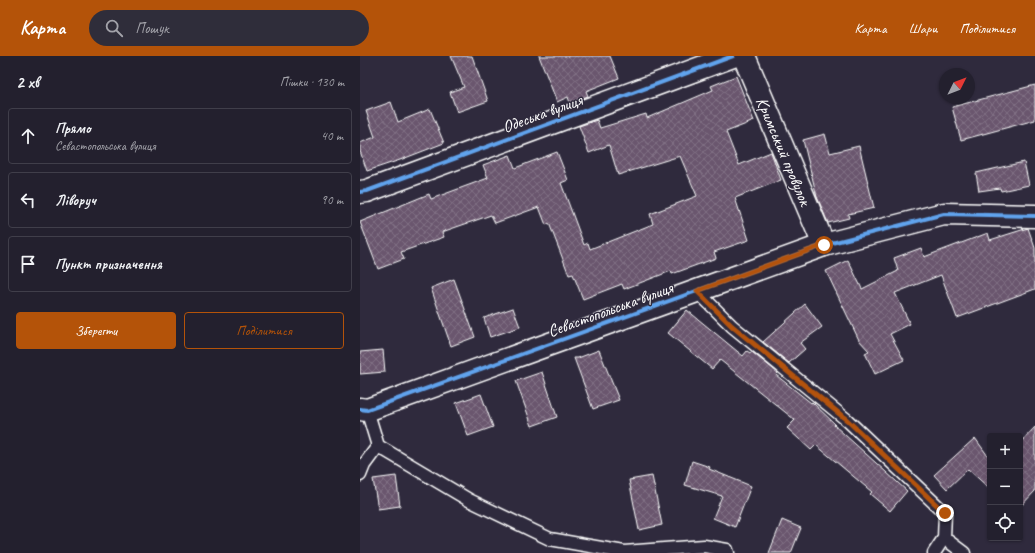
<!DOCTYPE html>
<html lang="uk">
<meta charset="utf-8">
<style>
body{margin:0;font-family:Caveat,sans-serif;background:#2f2d3a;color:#f1f3f6}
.controls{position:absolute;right:12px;bottom:12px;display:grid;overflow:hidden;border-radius:4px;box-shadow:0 1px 3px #0004}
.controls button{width:36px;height:36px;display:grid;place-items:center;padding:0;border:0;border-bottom:1px solid #403e4a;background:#23202e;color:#f1f3f6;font:20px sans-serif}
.compass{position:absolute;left:579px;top:12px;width:36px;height:36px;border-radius:50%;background:#23202e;box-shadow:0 1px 3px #0004;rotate:48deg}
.stop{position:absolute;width:12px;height:12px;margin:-9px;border:3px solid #b45309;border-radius:50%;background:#fff}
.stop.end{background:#b45309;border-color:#fff;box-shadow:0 1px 4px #0008}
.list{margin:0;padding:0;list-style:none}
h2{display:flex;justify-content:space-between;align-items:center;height:52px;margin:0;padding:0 16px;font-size:17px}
h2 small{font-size:13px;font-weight:400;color:#a3a3aa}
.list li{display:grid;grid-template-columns:26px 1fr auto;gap:12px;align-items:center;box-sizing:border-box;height:56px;margin:0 8px 8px;padding:0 8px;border:1px solid #403e4a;border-radius:4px}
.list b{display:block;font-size:15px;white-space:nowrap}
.list p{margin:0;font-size:13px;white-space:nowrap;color:#a3a3aa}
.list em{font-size:13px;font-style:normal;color:#a3a3aa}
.actions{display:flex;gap:8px;padding:12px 16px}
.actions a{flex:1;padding:9px 0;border:1px solid #b45309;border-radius:4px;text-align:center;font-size:14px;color:#b45309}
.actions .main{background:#b45309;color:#fff}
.icon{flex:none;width:22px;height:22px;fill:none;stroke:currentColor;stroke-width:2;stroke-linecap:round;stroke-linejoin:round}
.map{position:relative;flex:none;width:675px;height:497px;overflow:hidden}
header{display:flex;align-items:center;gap:24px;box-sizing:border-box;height:56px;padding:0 20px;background:#b45309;color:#fff}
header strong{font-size:19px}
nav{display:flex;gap:22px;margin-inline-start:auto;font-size:14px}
.search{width:280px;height:36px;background:#2f2d3a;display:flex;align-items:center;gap:10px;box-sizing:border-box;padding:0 14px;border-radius:22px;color:#a3a3aa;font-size:15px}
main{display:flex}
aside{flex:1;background:#23202e}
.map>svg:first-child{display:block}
</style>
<header>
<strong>Карта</strong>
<div class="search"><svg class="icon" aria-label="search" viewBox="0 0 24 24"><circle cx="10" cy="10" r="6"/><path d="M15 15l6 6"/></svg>Пошук</div>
<nav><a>Карта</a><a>Шари</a><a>Поділитися</a></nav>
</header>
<main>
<aside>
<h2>2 хв<small>Пішки · 130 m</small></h2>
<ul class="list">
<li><svg class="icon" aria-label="ahead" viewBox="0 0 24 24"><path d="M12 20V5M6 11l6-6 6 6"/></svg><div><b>Прямо</b><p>Севастопольська вулиця</p></div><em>40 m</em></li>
<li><svg class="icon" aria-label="left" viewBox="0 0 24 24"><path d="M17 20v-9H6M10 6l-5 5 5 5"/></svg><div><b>Ліворуч</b></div><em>90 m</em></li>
<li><svg class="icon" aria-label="arrive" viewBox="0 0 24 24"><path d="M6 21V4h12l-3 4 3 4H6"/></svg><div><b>Пункт призначення</b></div></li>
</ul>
<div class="actions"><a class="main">Зберегти</a><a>Поділитися</a></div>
</aside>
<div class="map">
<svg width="675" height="497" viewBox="0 0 675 497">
<defs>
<pattern id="building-cross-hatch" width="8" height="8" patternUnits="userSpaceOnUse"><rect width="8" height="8" fill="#6a566e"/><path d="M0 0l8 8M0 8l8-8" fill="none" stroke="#806f84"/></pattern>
</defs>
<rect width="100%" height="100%" fill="#2f2a3d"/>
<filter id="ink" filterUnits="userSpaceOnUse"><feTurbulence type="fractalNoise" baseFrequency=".025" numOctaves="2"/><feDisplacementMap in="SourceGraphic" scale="8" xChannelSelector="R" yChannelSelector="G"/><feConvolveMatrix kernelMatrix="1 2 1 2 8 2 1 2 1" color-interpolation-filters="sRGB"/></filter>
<g filter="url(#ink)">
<g fill="url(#building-cross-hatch)" stroke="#fff">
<path d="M91 0H112L128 45 97 56 90 36 104 31Z"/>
<path d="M179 0H250L259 22 226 35 228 40 210 47 208 41 197 46Z"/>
<path d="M376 20 394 65 366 76 379 109 411 96 421 124 375 142 389 184 354 196 356 202 312 218 311 215 264 233 262 228 223 243 213 218 209 219 189 167 186 169 179 151 135 167 131 159 82 176 84 181 41 196 44 203 18 213 0 166 69 138 71 143 128 122 123 109 150 99 155 112 197 96 208 124 201 127 224 189 228 187 230 193 293 168 290 158 337 140 320 100 258 119 249 89 229 97 219 70 237 64 240 72 286 58 287 62 353 34 351 30Z"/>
<path d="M675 29V64L601 84 592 51Z"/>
<path d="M31 46 38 66 70 53 84 87 40 104 7 115 0 95V87L15 81 6 55Z"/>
<path d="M465 78 470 97 499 90 514 152 488 158 489 162 468 167 457 141 443 84Z"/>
<path d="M664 106 669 129 641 135 640 132 619 135 616 117Z"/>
<path d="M668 172 675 192V233L597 262 581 219 535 237 550 268 530 278 544 304 515 318 505 297 509 295 499 284 466 215 488 204 502 233 538 215 534 202 561 192 564 201 628 177 630 184Z"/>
<path d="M94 223 115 281 91 290 71 232Z"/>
<path d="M445 248 462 271 440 287 445 293 429 307 403 286Z"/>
<path d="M153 252 160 271 130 281 124 262Z"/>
<path d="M327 254 383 300 387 295 390 297 392 296 418 317 416 319 451 347 452 346 475 368 474 369 547 435 530 455 510 438 512 436 456 389 451 394 427 372 435 364 360 304 352 313 308 277Z"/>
<path d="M23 294 25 316 0 318V296Z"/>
<path d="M239 294 259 344 233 353 214 302H218Z"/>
<path d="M182 316 197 361 172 370 156 325Z"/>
<path d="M121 338 133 371 108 380 96 347Z"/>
<path d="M675 371V435L660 451V387Z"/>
<path d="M615 382 630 403V433L608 413 587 433 574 419Z"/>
<path d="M332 405 350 411 349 413 391 430 375 471 353 462 362 440 325 429Z"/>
<path d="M36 420 40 450 18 453 13 423Z"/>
<path d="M292 420 302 469 279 474 269 424Z"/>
<path d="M422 464 441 472 431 497H409Z"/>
</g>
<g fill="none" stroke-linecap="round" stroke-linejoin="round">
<g stroke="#fff" stroke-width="15">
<g id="lane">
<path d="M337 235 372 270 487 364 585 457 584 482 604 497"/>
<path d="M7 354 18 390 109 444 190 483 264 496 344 490 367 494 368 497"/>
<path d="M0 419 4 409 18 390"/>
<path d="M574 497 584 482"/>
</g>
</g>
<g stroke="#fff" stroke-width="25">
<g id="street">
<path d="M384 0 464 189"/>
<path d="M0 136 7 135 373 0"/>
<path d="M0 353 7 354 464 189 584 158 675 160"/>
</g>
</g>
<use href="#lane" stroke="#2f2a3d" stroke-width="12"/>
<use href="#street" stroke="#2f2a3d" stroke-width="22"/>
<g stroke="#2f2a3d" stroke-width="6">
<g id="cycleway">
<path d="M0 136 7 135 373 0"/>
<path d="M0 353 7 354 464 189 584 158 675 160"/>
</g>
</g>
<use href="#cycleway" stroke="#60a3ed" stroke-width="4"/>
</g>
</g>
<g fill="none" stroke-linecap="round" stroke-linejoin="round" filter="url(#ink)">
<path stroke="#b45309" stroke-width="5" d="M464 189 337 235 372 270 487 364 585 457"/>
</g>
<g text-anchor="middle" stroke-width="3" stroke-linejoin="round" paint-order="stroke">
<g font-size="17" fill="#fff" stroke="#2f2a3d">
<text transform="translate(182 57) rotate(-20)" y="6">Одеська вулиця</text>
<text transform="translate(424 95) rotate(67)" y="6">Кримський провулок</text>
<text transform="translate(250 253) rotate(-20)" y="6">Севастопольська вулиця</text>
</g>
</g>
</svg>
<div class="controls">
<button>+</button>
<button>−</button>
<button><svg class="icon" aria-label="locate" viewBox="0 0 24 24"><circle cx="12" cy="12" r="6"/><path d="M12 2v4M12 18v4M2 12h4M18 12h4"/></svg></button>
</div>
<svg class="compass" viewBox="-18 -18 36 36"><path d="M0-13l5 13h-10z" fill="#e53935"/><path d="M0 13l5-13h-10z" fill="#a3a3aa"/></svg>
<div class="stop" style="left:464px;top:189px"></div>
<div class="stop end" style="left:585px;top:457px"></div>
</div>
</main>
